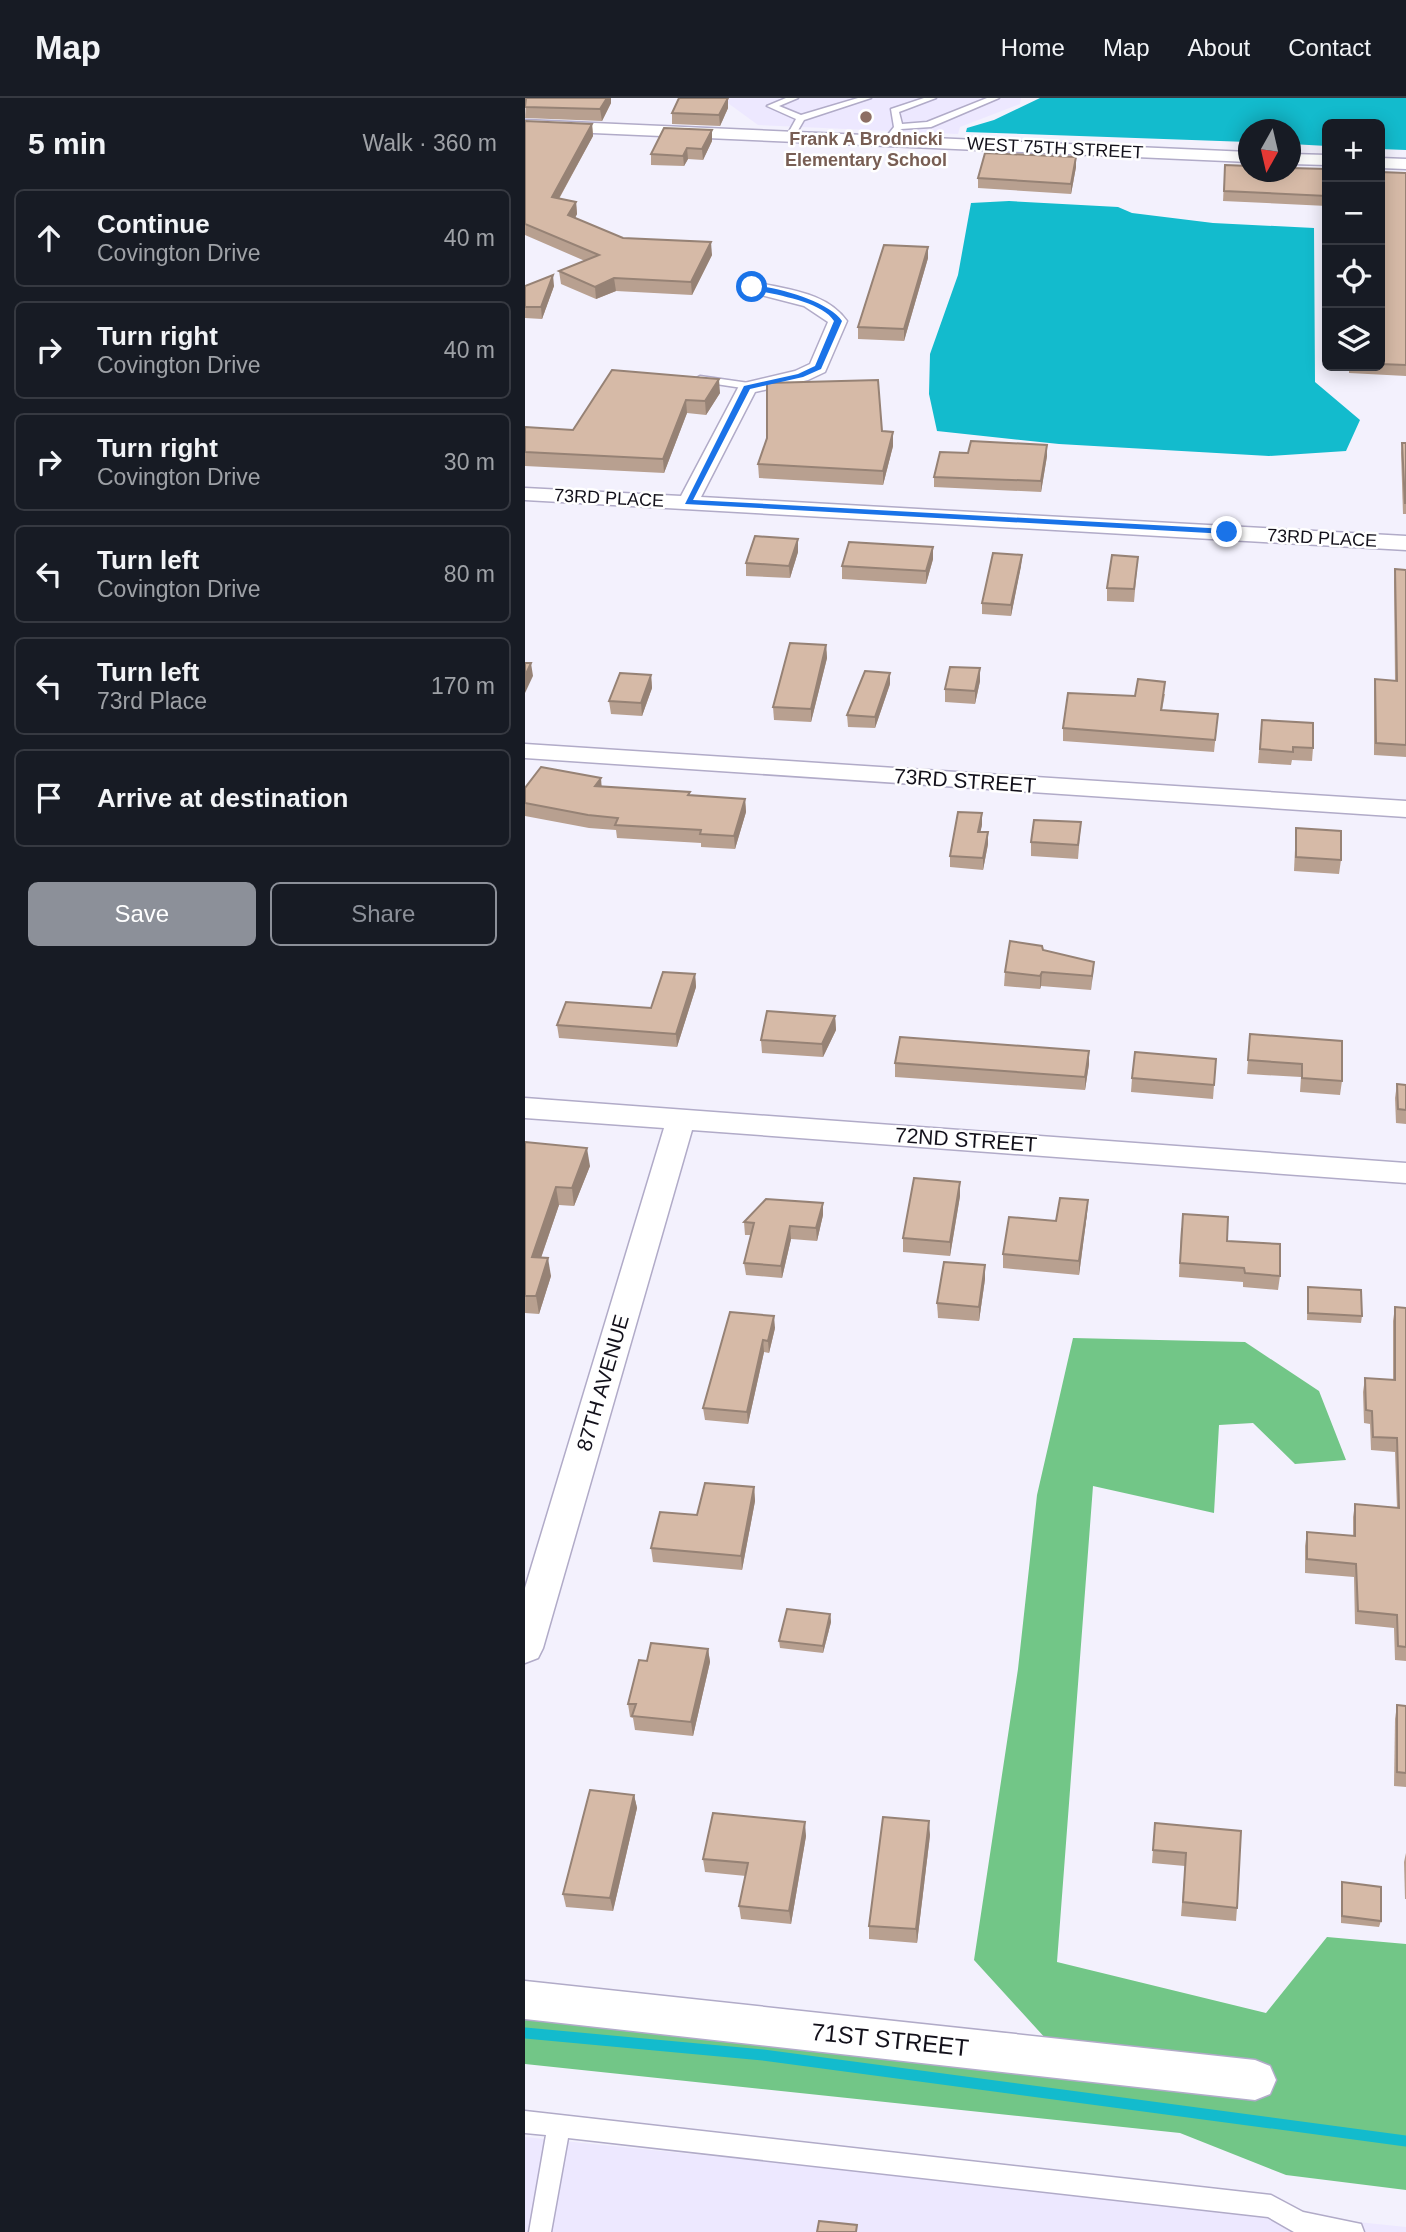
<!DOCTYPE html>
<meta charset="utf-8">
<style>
body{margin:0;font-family:Arial,sans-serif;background:#20242c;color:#f1f3f6}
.controls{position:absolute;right:21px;top:21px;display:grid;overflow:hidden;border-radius:10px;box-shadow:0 4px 18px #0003}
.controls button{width:63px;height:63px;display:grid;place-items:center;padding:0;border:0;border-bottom:2px solid #363941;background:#171b24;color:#f1f3f6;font:35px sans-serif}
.compass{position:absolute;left:713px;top:21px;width:63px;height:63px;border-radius:50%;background:#171b24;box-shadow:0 4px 18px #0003;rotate:188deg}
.stop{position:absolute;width:21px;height:21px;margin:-16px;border:5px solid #1a73e8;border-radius:50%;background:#fff}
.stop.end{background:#1a73e8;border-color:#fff;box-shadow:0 2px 7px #0008}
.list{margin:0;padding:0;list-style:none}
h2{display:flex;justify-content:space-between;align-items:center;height:91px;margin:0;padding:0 28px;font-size:30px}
h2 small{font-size:23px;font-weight:400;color:#9ea1a6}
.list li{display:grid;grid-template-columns:46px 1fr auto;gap:21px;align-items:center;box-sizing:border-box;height:98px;margin:0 14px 14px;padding:0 14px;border:2px solid #363941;border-radius:10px}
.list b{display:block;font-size:26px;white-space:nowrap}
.list p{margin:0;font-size:23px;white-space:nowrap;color:#9ea1a6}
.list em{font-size:23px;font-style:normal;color:#9ea1a6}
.actions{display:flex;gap:14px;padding:21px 28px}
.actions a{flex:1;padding:16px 0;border:2px solid #8c9099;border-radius:10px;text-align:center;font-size:24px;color:#8c9099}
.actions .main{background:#8c9099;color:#fff}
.icon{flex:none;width:38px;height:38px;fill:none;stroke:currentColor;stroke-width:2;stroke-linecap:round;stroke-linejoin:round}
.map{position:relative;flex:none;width:881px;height:2134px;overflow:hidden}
header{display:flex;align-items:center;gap:42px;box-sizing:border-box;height:98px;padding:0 35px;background:#171b24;border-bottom:2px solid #363941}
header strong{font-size:33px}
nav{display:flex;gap:38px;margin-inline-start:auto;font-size:24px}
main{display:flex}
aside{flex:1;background:#171b24}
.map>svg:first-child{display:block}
</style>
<header>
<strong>Map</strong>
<nav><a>Home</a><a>Map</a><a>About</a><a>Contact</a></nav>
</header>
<main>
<aside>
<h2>5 min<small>Walk · 360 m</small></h2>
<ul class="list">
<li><svg class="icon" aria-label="ahead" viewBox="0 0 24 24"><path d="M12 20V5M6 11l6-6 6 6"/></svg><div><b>Continue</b><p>Covington Drive</p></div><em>40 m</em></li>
<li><svg class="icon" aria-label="right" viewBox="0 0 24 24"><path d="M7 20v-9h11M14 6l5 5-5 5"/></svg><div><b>Turn right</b><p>Covington Drive</p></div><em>40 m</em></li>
<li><svg class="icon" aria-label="right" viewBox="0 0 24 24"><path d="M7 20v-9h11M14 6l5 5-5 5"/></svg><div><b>Turn right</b><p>Covington Drive</p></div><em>30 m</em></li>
<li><svg class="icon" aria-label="left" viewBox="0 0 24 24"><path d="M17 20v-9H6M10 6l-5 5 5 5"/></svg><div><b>Turn left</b><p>Covington Drive</p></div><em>80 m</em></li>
<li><svg class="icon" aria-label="left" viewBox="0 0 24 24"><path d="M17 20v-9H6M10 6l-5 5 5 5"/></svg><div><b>Turn left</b><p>73rd Place</p></div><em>170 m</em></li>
<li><svg class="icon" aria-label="arrive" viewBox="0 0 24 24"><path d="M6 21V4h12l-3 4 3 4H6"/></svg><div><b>Arrive at destination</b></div></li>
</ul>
<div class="actions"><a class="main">Save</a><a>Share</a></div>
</aside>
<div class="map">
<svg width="881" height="2134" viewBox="0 0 881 2134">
<rect width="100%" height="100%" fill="#f3f1fd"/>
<g fill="#ede8ff">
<path d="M196 0H496L495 6 435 29 433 36 233 27Z"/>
<path d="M0 2039 881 2129V2134H0Z"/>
</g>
<path fill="#72c687" d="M548 1240 720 1244 794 1293 821 1362 770 1366 728 1325 694 1327 689 1415 568 1388 532 1864 741 1915 802 1839 881 1846V2092L761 2077 655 2035 0 1966V1919L522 1942 449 1862 493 1571 512 1397Z"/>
<g fill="#13bbcd">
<path d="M515 0H881V52L855 51V26H802V48L766 46V32H724L723 44 441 34 442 30 469 22Z"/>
<path d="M484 103 593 109 607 115 688 125 789 130 790 284 835 322 821 353 744 358 534 346 412 333 404 296 405 256 433 177 446 105Z"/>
</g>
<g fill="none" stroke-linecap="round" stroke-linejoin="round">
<path stroke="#13bbcd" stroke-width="11" d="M0 1935 238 1957 881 2043"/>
<g stroke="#b1abc8" stroke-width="3">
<g id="service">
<path d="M261 0H273L254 8 276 17 333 0H346L279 22 268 41 265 42 261 39 271 21 242 8Z"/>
<path d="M399 0H411L374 14 377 26 402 24 462 0H474L406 29 376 31 365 45H359L358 43 369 29 366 11Z"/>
<path d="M175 278 224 285 229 288 224 291 171 283 170 281Z"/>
<path d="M0 2013 746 2097 778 2114 836 2126 839 2134H769L743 2119 43 2040 26 2134H4L21 2037 0 2035Z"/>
</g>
</g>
<g stroke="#b1abc8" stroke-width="3">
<g id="minor">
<path d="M0 22 724 54V64L0 32Z"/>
<path d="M766 56 802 57V67L766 66Z"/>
<path d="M855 60 881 61V71L855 70Z"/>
<path d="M227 183C260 192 301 193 322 223L300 274 283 282 230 294 176 399 881 438V452L0 402V390L156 398 215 286 270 273 285 266 303 224 279 208 220 193 218 189Z"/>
<path d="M0 646 881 703V719L0 660Z"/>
<path d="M0 1000 881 1065V1085L167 1032 18 1550 13 1560 0 1565V1490L139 1030 0 1020Z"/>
<path d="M0 1883 730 1962 745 1968 751 1982 745 1996 730 2002 0 1921Z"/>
</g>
</g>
<use href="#service" fill="#fff" fill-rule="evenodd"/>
<use href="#minor" fill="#fff" fill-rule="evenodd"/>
</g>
<g fill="#b8a090">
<path d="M1 0H86V5L77 23 0 20Z"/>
<path d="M203 0V10L195 28 147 26V15Z"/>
<path d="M0 23 67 26 68 38 34 101 51 104 52 116 50 120 98 140 187 157 167 197 91 193 71 201 36 186 34 173 60 163 0 137Z"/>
<path d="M187 32V43L178 62 163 61 159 68 126 67V56Z"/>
<path d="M700 67 802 71V108L698 103Z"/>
<path d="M551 69 546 96 453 90V80Z"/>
<path d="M855 74 881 75V278L824 275V268H855Z"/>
<path d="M403 149V160L379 243 333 241V229Z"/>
<path d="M0 188H29L17 221 0 220Z"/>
<path d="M87 272 195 295 181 317 162 315 139 375 0 368V329L48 332Z"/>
<path d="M357 333 368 334V348L358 387 234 380 233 366Z"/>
<path d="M877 345H881V416H878L876 355Z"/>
<path d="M443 355 522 358 516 394 409 389V379Z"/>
<path d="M273 441V454L265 480 221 478V465Z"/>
<path d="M408 449V461L401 486 317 481V468Z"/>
<path d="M497 457 496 468 486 518 457 516V505Z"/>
<path d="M613 459 609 504 582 503V490Z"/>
<path d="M870 471 881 472V659L849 657V594L850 581 870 583 869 483Z"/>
<path d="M301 547 302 560 286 624 249 622 248 609Z"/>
<path d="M455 570V583L450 606 420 604V591Z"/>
<path d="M126 577 127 590 117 618 86 616 84 603Z"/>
<path d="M365 586 350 630 323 629 322 617Z"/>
<path d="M640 596 637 612 693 616 689 654 538 643V630L610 598Z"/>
<path d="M737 622 788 650 787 663 767 662 766 667 733 665Z"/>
<path d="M77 688 165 697 220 701 221 714 210 751 176 749V745L92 740 91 732 64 730 0 718V690Z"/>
<path d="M556 724 553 761 506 758V744Z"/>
<path d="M457 727 455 734 463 746 458 772 425 769V758Z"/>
<path d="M771 730 816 762 814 776 769 773Z"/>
<path d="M569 864 566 892 516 888 515 891 479 888 480 874Z"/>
<path d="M170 876 171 889 152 949 34 940 32 927 126 910Z"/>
<path d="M310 918 311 932 298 959 237 955 236 942Z"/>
<path d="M725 936 817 983 815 997 775 994 776 979 722 976Z"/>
<path d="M564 953V966L560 992 370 979V965Z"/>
<path d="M691 961 688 1001 606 994 607 980Z"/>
<path d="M872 986 881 987V1026L871 1025 870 1000Z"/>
<path d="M0 1044 65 1068 49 1108 34 1107 16 1160 26 1178 14 1216 0 1215Z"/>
<path d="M435 1084V1098L425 1158 378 1154V1140Z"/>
<path d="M563 1102 562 1116 554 1177 478 1170V1156Z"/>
<path d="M298 1117 292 1143 266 1141 257 1180 221 1177 219 1165 226 1137H220L219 1124Z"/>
<path d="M656 1130 702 1143 755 1178 753 1192 718 1189V1184L654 1179Z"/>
<path d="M460 1181 454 1223 413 1220 412 1205Z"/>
<path d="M783 1189 837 1218 836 1225 782 1222Z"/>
<path d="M870 1209 881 1210V1563L870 1562 869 1530 830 1526 829 1479 780 1475V1448L782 1434 828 1438V1419L830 1406 872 1410 870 1354 846 1352 845 1326 839 1325 838 1294 840 1280 868 1282V1223Z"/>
<path d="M250 1230 244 1255 239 1254 223 1326 180 1322 178 1310Z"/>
<path d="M229 1389 230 1403 217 1472 128 1464 126 1450Z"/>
<path d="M305 1516 306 1524 298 1555 255 1550 254 1543Z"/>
<path d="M183 1551 185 1564 168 1638 110 1632 108 1620 105 1619 103 1606 122 1563Z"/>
<path d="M872 1607 881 1608V1689L869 1688 870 1621Z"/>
<path d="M109 1697 112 1710 88 1813 41 1809 38 1796Z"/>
<path d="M630 1725 716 1733 712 1810 711 1823 656 1818 660 1768 627 1765Z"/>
<path d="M405 1737 392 1845 344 1841V1828Z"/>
<path d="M281 1738 266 1826 216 1821 214 1808 221 1778 180 1774 178 1761Z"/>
<path d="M881 1755V1801H880L879 1764Z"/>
<path d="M817 1784 856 1823 854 1829 816 1825V1791Z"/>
</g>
<g fill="#968275">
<path d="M81 0H86V5L77 23 75 11Z"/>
<path d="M203 0V10L195 28 194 17Z"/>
<path d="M67 26 68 38 28 111 27 99Z"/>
<path d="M187 32V43L178 62 177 51Z"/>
<path d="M162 50 163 61 159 68 158 58Z"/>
<path d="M551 59V69L546 96V86Z"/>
<path d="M51 104 52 116 45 129 43 117Z"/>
<path d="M186 144 187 157 167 197 166 184Z"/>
<path d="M403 149V160L379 243V231Z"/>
<path d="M28 177 29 188 17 221 16 209Z"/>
<path d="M89 180 91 193 71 201 70 189Z"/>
<path d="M194 281 195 295 181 317 180 303Z"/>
<path d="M161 302 162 315 139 375 138 361Z"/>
<path d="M368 334V348L358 387V373Z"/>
<path d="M522 347V358L516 394V383Z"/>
<path d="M273 441V454L265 480 264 468Z"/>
<path d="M408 449V461L401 486V473Z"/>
<path d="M497 457 496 468 486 518V507Z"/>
<path d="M301 547 302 560 286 624V611Z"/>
<path d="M6 565 8 578 0 595V578Z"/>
<path d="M455 570V583L450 606V593Z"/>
<path d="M365 575V586L350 630V619Z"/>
<path d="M126 577 127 590 117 618 116 605Z"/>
<path d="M76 680 77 693 70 688Z"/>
<path d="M220 701 221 714 210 751 209 738Z"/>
<path d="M457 715V727L453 745V734Z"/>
<path d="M463 734V746L458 772V760Z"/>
<path d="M569 864 568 877 566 892 567 878Z"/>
<path d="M517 874 516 888 515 891V878Z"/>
<path d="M170 876 171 889 152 949 151 936Z"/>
<path d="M310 918 311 932 298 959 297 946Z"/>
<path d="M564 953V966L560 992V979Z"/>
<path d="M62 1050 65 1068 49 1108 47 1090Z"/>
<path d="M435 1084V1098L425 1158V1144Z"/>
<path d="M31 1089 34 1107 10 1177 7 1159Z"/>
<path d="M563 1102 562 1116 554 1177V1163Z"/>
<path d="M298 1105V1117L292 1143 291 1130Z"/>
<path d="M265 1128 266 1141 257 1180 256 1168Z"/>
<path d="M23 1160 26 1178 14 1216 11 1198Z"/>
<path d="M460 1167V1181L454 1223V1209Z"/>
<path d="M249 1218 250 1230 244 1255 243 1243Z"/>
<path d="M238 1242 239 1254 223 1326 222 1314Z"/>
<path d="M229 1389 230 1403 217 1472 216 1458Z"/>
<path d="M305 1516 306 1524 298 1555V1548Z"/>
<path d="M183 1551 185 1564 168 1638 166 1624Z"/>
<path d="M109 1697 112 1710 88 1813 85 1800Z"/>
<path d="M404 1723 405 1737 392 1845 391 1831Z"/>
<path d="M280 1724 281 1738 266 1826 264 1813Z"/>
</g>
<g fill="#d6baa7" stroke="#968275" stroke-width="2">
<path d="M1 0H82L75 11 0 9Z"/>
<path d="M154 0H203L194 17 147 15Z"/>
<path d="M0 23 67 26 27 99 51 104 43 117 98 140 186 144 166 184 89 180 70 189 34 173 74 157 0 126Z"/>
<path d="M139 30 187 32 177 51 162 50 158 58 126 56Z"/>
<path d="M460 55 551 59 546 86 453 80Z"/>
<path d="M700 67 724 68V74H766V70L802 71V98L699 93Z"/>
<path d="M855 74 881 75V267L855 266Z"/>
<path d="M359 147 403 149 379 231 333 229Z"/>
<path d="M28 177 16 209H0V188Z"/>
<path d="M87 272 194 281 180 303 161 302 138 361 0 354V329L48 332Z"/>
<path d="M353 282 357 333 368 334 358 373 233 366 242 340V285Z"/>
<path d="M446 343 522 347 516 383 409 379 415 354 443 355Z"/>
<path d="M877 345H881V405H880Z"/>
<path d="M230 438 273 441 264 468 221 465Z"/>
<path d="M324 444 408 449 401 473 317 468Z"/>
<path d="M468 455 497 457 486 507 457 505Z"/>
<path d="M587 457 613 459 609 491 582 490Z"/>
<path d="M870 471 881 472V647L851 645 850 581 872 583Z"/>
<path d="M265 545 301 547 286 611 248 609Z"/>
<path d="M0 565H6L0 578Z"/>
<path d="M425 569 455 570 450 593 420 591Z"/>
<path d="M340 573 365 575 350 619 322 617Z"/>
<path d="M95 575 126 577 116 605 84 603Z"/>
<path d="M613 581 640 584 636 612 693 616 690 642 538 630 543 595 610 598Z"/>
<path d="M737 622 788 625V650L768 649V654L735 651Z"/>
<path d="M16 669 76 680 70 688 165 694 163 697 220 701 209 738 175 736 176 732 90 727 93 720 63 717 0 705V690Z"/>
<path d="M433 714 457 715 453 734H463L458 760 425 758Z"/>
<path d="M509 722 556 724 553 747 506 744Z"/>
<path d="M771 730 816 733V762L771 759Z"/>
<path d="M485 843 517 848 518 852 569 864 567 878 517 874 515 878 480 874Z"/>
<path d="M138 874 170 876 151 936 32 927 41 904 126 910Z"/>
<path d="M242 913 310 918 297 946 236 942Z"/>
<path d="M725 936 817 943V983L777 980V966L723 962Z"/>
<path d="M375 939 564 953 560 979 370 965Z"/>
<path d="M610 954 691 961 689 987 607 980Z"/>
<path d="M872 986 881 987V1012L873 1011Z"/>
<path d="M0 1044 62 1050 47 1090 31 1089 7 1159 23 1160 11 1198H0Z"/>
<path d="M389 1080 435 1084 425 1144 378 1140Z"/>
<path d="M535 1100 563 1102 554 1163 478 1156 484 1119 531 1123Z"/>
<path d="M241 1101 298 1105 291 1130 265 1128 256 1168 219 1165 229 1125 219 1124Z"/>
<path d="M658 1116 703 1119 702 1143 755 1146V1178L720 1175 719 1170 655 1165Z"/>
<path d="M419 1164 460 1167 454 1209 412 1205Z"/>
<path d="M783 1189 836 1192 837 1218 783 1215Z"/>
<path d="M870 1209 881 1210V1549L873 1548 872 1517 833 1513 831 1466 782 1461V1434L830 1438V1406L874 1410 872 1340 848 1339 847 1313 841 1312 840 1280 870 1282Z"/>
<path d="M205 1214 249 1218 243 1243 238 1242 222 1314 178 1310Z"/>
<path d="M180 1385 229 1389 216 1458 126 1450 135 1414 172 1417Z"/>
<path d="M262 1511 305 1516 298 1548 254 1543Z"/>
<path d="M126 1545 183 1551 166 1624 107 1618 111 1606H103L114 1562 122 1563Z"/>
<path d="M872 1607 881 1608V1675L872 1674Z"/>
<path d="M65 1692 109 1697 85 1800 38 1796Z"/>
<path d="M188 1715 280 1724 264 1813 214 1808 223 1765 178 1761Z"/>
<path d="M358 1719 404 1723 391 1831 344 1828Z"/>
<path d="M630 1725 716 1733 712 1810 658 1804 661 1755 628 1752Z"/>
<path d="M817 1784 856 1789V1823L817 1818Z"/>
<path d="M294 2123 332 2127 331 2134H292Z"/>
</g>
<path fill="#1a73e8" d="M225 187C248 188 304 203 317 223L296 271 278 279 225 291 168 402 702 431 706 434 702 436 160 406 219 288 273 276 290 268 309 223C297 203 247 196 225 191Z"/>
<circle fill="#8d6e63" stroke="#fff" stroke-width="2.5" cx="341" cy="19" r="7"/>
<g text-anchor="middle" stroke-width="5" stroke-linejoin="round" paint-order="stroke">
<g font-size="18" font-weight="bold" fill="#785e54" stroke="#fff">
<text x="341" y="47">Frank A Brodnicki<tspan x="341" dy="21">Elementary School</tspan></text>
</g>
<g font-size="18" fill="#13111b" stroke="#fff">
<text transform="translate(530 50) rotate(3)" y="6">WEST 75TH STREET</text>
<text transform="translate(84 400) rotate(3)" y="6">73RD PLACE</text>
<text transform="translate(797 440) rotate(3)" y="6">73RD PLACE</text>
</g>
<g font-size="21" fill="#13111b" stroke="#fff">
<text transform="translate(440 683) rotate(4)" y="7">73RD STREET</text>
<text transform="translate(441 1042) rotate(4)" y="7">72ND STREET</text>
<text transform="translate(78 1285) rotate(-74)" y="7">87TH AVENUE</text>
</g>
<g font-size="24" fill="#13111b" stroke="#fff">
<text transform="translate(365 1942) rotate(6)" y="8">71ST STREET</text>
</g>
</g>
</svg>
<div class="controls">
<button>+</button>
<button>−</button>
<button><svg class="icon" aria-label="locate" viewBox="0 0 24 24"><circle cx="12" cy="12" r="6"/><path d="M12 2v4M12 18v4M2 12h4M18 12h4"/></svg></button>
<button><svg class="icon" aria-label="layers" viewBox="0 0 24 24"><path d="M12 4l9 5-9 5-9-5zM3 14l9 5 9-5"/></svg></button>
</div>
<svg class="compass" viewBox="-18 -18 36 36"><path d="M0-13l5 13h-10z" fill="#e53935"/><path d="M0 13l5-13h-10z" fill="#9ea1a6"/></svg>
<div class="stop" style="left:227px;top:189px"></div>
<div class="stop end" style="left:702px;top:434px"></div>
</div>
</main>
